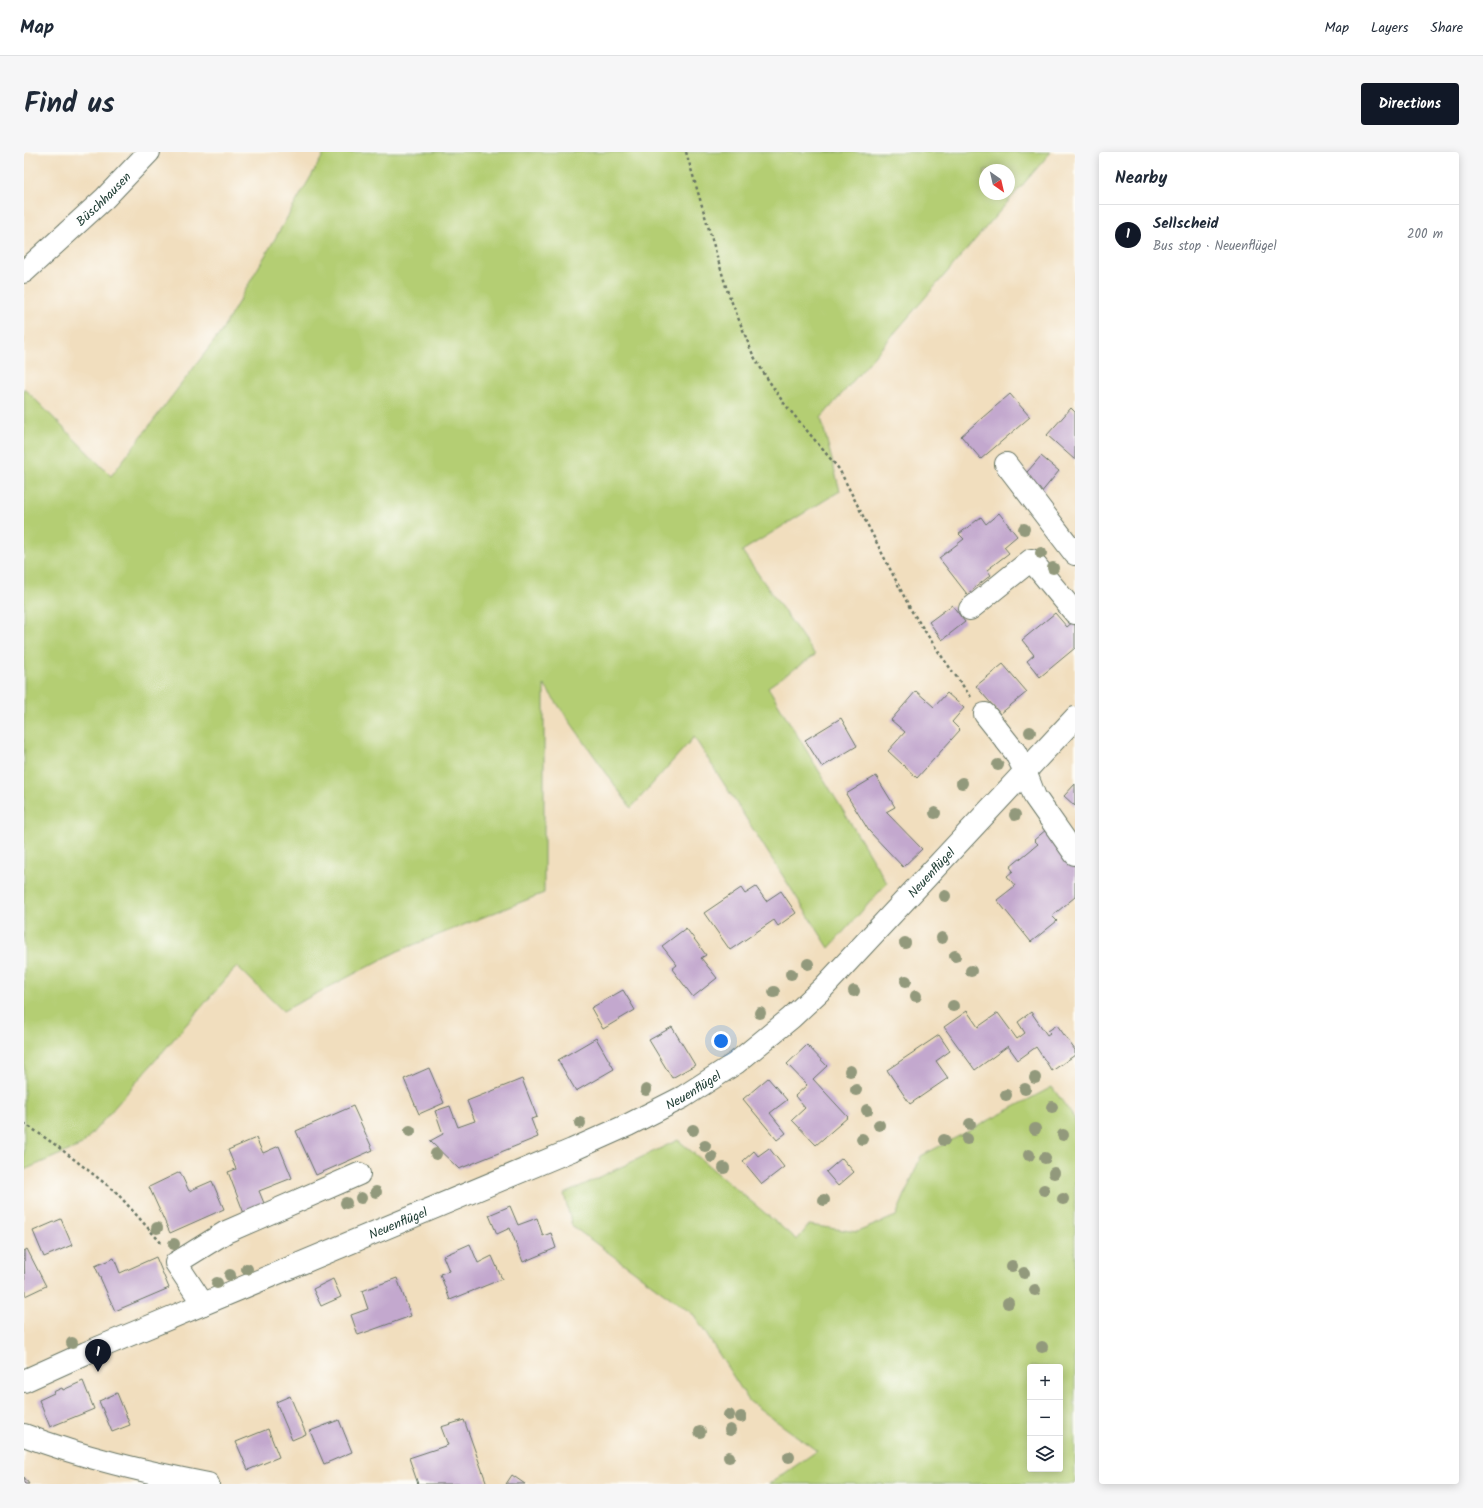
<!DOCTYPE html>
<meta charset="utf-8">
<style>
body{margin:0;font-family:Kalam,sans-serif;background:#f6f6f7;color:#1f2937}
.controls{position:absolute;right:12px;bottom:12px;display:grid;overflow:hidden;border-radius:4px;box-shadow:0 2px 10px #0003}
.controls button{width:36px;height:36px;display:grid;place-items:center;padding:0;border:0;border-bottom:1px solid #e0e1e3;background:#fff;color:#1f2937;font:20px sans-serif}
.compass{position:absolute;left:955px;top:12px;width:36px;height:36px;border-radius:50%;background:#fff;box-shadow:0 2px 10px #0003;rotate:146deg}
.you{position:absolute;left:697px;top:889px;width:14px;height:14px;margin:-10px;border:3px solid #fff;border-radius:50%;background:#1a73e8;box-shadow:0 0 0 6px #1a73e833}
.badge{display:grid;place-items:center;width:26px;height:26px;border-radius:50%;background:#111827;color:#fff;font-size:13px;font-weight:700}
.pin{position:absolute;translate:-50% -33px;filter:drop-shadow(0 1px 2px #0008)}
.pin::after{content:'';position:absolute;top:21px;width:14px;height:12px;background:inherit;clip-path:polygon(0 0,100% 0,50% 100%)}
.list{margin:0;padding:0;list-style:none}
h2{display:flex;justify-content:space-between;align-items:center;height:52px;margin:0;padding:0 16px;font-size:17px}
h2 small{font-size:13px;font-weight:400;color:#747a83}
.list li{display:grid;grid-template-columns:26px 1fr auto;gap:12px;align-items:center;box-sizing:border-box;height:60px;padding:0 16px;border-top:1px solid #e0e1e3}
.list b{display:block;font-size:15px;white-space:nowrap}
.list p{margin:0;font-size:13px;white-space:nowrap;color:#747a83}
.list em{font-size:13px;font-style:normal;color:#747a83}
.icon{flex:none;width:22px;height:22px;fill:none;stroke:currentColor;stroke-width:2;stroke-linecap:round;stroke-linejoin:round}
.map{position:relative;flex:none;width:1051px;height:1332px;overflow:hidden;border-radius:4px}
header{display:flex;align-items:center;gap:24px;box-sizing:border-box;height:56px;padding:0 20px;background:#fff;border-bottom:1px solid #e0e1e3}
header strong{font-size:19px}
nav{display:flex;gap:22px;margin-inline-start:auto;font-size:14px}
.intro{display:flex;align-items:center;justify-content:space-between;box-sizing:border-box;height:96px;padding:0 24px}
h1{margin:0;font-size:28px}
.button{padding:10px 18px;border-radius:4px;background:#111827;color:#fff;font-size:14px;font-weight:700}
main{display:flex;gap:24px;padding:0 24px}
aside{flex:1;background:#fff;border-radius:4px;box-shadow:0 2px 10px #0003}
.map>svg:first-child{display:block}
</style>
<header>
<strong>Map</strong>
<nav><a>Map</a><a>Layers</a><a>Share</a></nav>
</header>
<div class="intro"><h1>Find us</h1><a class="button">Directions</a></div>
<main>
<div class="map">
<svg width="1051" height="1332" viewBox="0 0 1051 1332">
<rect width="100%" height="100%" fill="#fdfcf7"/>
<filter id="ink" filterUnits="userSpaceOnUse"><feTurbulence type="fractalNoise" baseFrequency=".025" numOctaves="2"/><feDisplacementMap in="SourceGraphic" scale="8" xChannelSelector="R" yChannelSelector="G"/><feConvolveMatrix kernelMatrix="1 2 1 2 8 2 1 2 1" color-interpolation-filters="sRGB"/></filter>
<filter id="wash" filterUnits="userSpaceOnUse"><feTurbulence type="fractalNoise" baseFrequency=".012" numOctaves="4" result="noise"/><feDisplacementMap in="SourceGraphic" scale="16" xChannelSelector="R" yChannelSelector="G"/><feGaussianBlur stdDeviation="0.9" result="paint"/><feColorMatrix in="noise" values="0 0 0 0 0 0 0 0 0 0 0 0 0 0 0 0 0 1.4 0 .05"/><feComposite in="paint" operator="in"/></filter>
<g filter="url(#wash)">
<rect width="100%" height="100%" fill="#f1debe"/>
<g fill="#b4ce73" stroke="#6a8654" fill-rule="evenodd">
<path d="M301 0H1027L797 266 816 339 718 399 791 503 744 535 863 731 805 796 670 585 607 656 520 533V741L374 799 259 859 213 814 58 993 0 1018V236L87 324 197 180ZM961 18H985V42H961Z"/>
<path d="M1028 935 1051 967V1332H745L793 1299 725 1249 670 1163 548 1074 540 1042 654 988 773 1088 785 1073 833 1080 872 1064 897 1004ZM1006 1215H1036V1317H1006Z"/>
</g>
<g id="blocks">
<g fill="#c3a8ce">
<path d="M986 242 1006 265 957 307 937 284Z"/>
<path d="M1047 256 1051 260V308L1023 283Z"/>
<path d="M1017 304 1035 319 1016 342 997 327Z"/>
<path d="M975 361 993 384 980 395 985 401 963 418 967 423 943 442 915 406 940 387 935 382 957 365 962 372Z"/>
<path d="M928 453 941 470 918 488 905 470Z"/>
<path d="M1031 461 1043 475 1050 469 1051 470V496L1016 525 1003 509 1010 503 998 488Z"/>
<path d="M979 512 1003 540 976 562 952 534Z"/>
<path d="M892 539 910 555 923 541 940 556 928 570 936 578 893 626 864 599 881 580 867 568Z"/>
<path d="M817 566 833 594 798 615 781 588Z"/>
<path d="M852 624 871 655 862 660 898 697 879 715 845 679 822 642Z"/>
<path d="M1051 632V654L1040 644Z"/>
<path d="M1023 677 1051 711V745L1028 764 1033 769 1007 790 973 748 991 734 983 724 989 719 986 715 1014 692 1010 688Z"/>
<path d="M732 735 742 749 757 739 772 761 754 774 750 768 706 798 680 761 717 736 721 742Z"/>
<path d="M662 776 682 803 677 806 693 826 669 845 648 817 653 813 638 794Z"/>
<path d="M599 838 611 858 579 877 567 856Z"/>
<path d="M943 859 954 875 974 861 993 887 1001 881 994 870 1007 860 1023 883 1026 881 1024 879 1033 873 1051 898V903L1028 919 1012 895 994 908 984 894 951 918 920 875Z"/>
<path d="M648 875 671 913 648 926 625 888Z"/>
<path d="M915 883 926 899 912 909 924 926 886 952 863 918Z"/>
<path d="M572 886 590 917 552 939 534 908Z"/>
<path d="M783 893 803 914 789 927 824 965 792 993 768 968 781 956 771 944 783 933 763 912Z"/>
<path d="M405 916 420 951 395 962 380 927Z"/>
<path d="M744 926 763 948 746 961 762 981 753 988 719 947Z"/>
<path d="M498 927 513 965 507 967 514 985 435 1017 406 989 419 982 411 959 426 954 434 975 451 969 443 949Z"/>
<path d="M329 954 349 998 292 1023 272 979Z"/>
<path d="M232 986 239 1001 255 994 268 1026 235 1039 242 1056 221 1064 204 1020 212 1017 204 998Z"/>
<path d="M745 996 760 1015 738 1032 719 1009 730 999 734 1004Z"/>
<path d="M818 1006 830 1020 814 1034 802 1020Z"/>
<path d="M156 1020 165 1039 188 1029 200 1057 146 1081 125 1035Z"/>
<path d="M486 1054 494 1073 513 1066 519 1084 527 1081 532 1096 499 1110 486 1076 473 1082 465 1063Z"/>
<path d="M37 1067 48 1093 20 1105 9 1079Z"/>
<path d="M446 1092 454 1111 468 1104 478 1127 426 1148 416 1122 425 1119 419 1104Z"/>
<path d="M3 1097 22 1134 1 1144 0 1099Z"/>
<path d="M132 1105 145 1136 91 1159 71 1114 90 1106 96 1121Z"/>
<path d="M373 1126 387 1164 334 1183 327 1163 344 1157 338 1139Z"/>
<path d="M309 1127 317 1145 297 1154 289 1137Z"/>
<path d="M59 1229 70 1257 26 1275 15 1248 30 1241 29 1240 38 1236 39 1238Z"/>
<path d="M93 1241 106 1273 88 1280 75 1249Z"/>
<path d="M266 1244 282 1282 268 1288 252 1250Z"/>
<path d="M315 1268 328 1300 300 1312 286 1279Z"/>
<path d="M440 1268 463 1332H394L385 1306 424 1293 417 1275Z"/>
<path d="M244 1277 255 1305 224 1318 212 1290Z"/>
<path d="M488 1323 501 1332H482Z"/>
<path d="M0 1325 5 1332H0Z"/>
</g>
</g>
</g>
<g filter="url(#ink)">
<use href="#blocks" fill-opacity="0" stroke="#687564" stroke-width="1"/>
<g fill="none" stroke-linecap="round" stroke-linejoin="round">
<g stroke="#687564" stroke-width="24">
<g id="minor">
<path id="s1" d="M0 120 81 46 125 0"/>
<path d="M982 312 1051 402"/>
<path d="M946 457 1007 408 1051 461"/>
<path d="M961 562 991 600 1001 619 1011 645 1051 702"/>
<path d="M179 1152 152 1111 202 1080 335 1022"/>
<path d="M0 1283C60 1306 122 1320 184 1332"/>
</g>
</g>
<g stroke="#687564" stroke-width="24">
<g id="major">
<path id="s2" d="M0 1229 62 1201 548 998 604 973 659 945 712 911 767 866 799 836 1051 566"/>
</g>
</g>
<g stroke="#687564" stroke-width="2.5" stroke-dasharray="3 3" stroke-linecap="butt">
<path d="M662 0 703 138 729 203 741 223 759 250 815 317 887 458 916 502 947 545"/>
<path d="M0 971 33 994 92 1040 139 1093"/>
</g>
<use href="#minor" stroke="#fff" stroke-width="22"/>
<use href="#major" stroke="#fff" stroke-width="22"/>
</g>
<g fill="#92997b">
<circle cx="1000" cy="377" r="6"/>
<circle cx="1017" cy="401" r="6"/>
<circle cx="1029" cy="416" r="6"/>
<circle cx="1006" cy="580" r="6"/>
<circle cx="974" cy="613" r="6"/>
<circle cx="938" cy="631" r="6"/>
<circle cx="911" cy="661" r="6"/>
<circle cx="991" cy="663" r="6"/>
<circle cx="921" cy="744" r="6"/>
<circle cx="918" cy="786" r="6"/>
<circle cx="881" cy="791" r="6"/>
<circle cx="931" cy="804" r="6"/>
<circle cx="784" cy="812" r="6"/>
<circle cx="947" cy="819" r="6"/>
<circle cx="767" cy="822" r="6"/>
<circle cx="882" cy="829" r="6"/>
<circle cx="830" cy="839" r="6"/>
<circle cx="750" cy="840" r="6"/>
<circle cx="892" cy="844" r="6"/>
<circle cx="929" cy="854" r="6"/>
<circle cx="736" cy="861" r="6"/>
<circle cx="826" cy="919" r="6"/>
<circle cx="1011" cy="926" r="6"/>
<circle cx="1001" cy="937" r="6"/>
<circle cx="622" cy="938" r="6"/>
<circle cx="832" cy="938" r="6"/>
<circle cx="982" cy="943" r="6"/>
<circle cx="1028" cy="955" r="6"/>
<circle cx="843" cy="958" r="6"/>
<circle cx="556" cy="971" r="6"/>
<circle cx="946" cy="972" r="6"/>
<circle cx="855" cy="973" r="6"/>
<circle cx="1011" cy="977" r="6"/>
<circle cx="669" cy="978" r="6"/>
<circle cx="386" cy="979" r="6"/>
<circle cx="1039" cy="983" r="6"/>
<circle cx="838" cy="987" r="6"/>
<circle cx="943" cy="987" r="6"/>
<circle cx="920" cy="988" r="6"/>
<circle cx="681" cy="994" r="6"/>
<circle cx="412" cy="1002" r="6"/>
<circle cx="1005" cy="1003" r="6"/>
<circle cx="688" cy="1005" r="6"/>
<circle cx="1021" cy="1006" r="6"/>
<circle cx="700" cy="1016" r="6"/>
<circle cx="1030" cy="1021" r="6"/>
<circle cx="1020" cy="1038" r="6"/>
<circle cx="352" cy="1040" r="6"/>
<circle cx="337" cy="1046" r="6"/>
<circle cx="1039" cy="1047" r="6"/>
<circle cx="800" cy="1048" r="6"/>
<circle cx="322" cy="1051" r="6"/>
<circle cx="133" cy="1076" r="6"/>
<circle cx="150" cy="1092" r="6"/>
<circle cx="988" cy="1114" r="6"/>
<circle cx="223" cy="1117" r="6"/>
<circle cx="1000" cy="1121" r="6"/>
<circle cx="206" cy="1123" r="6"/>
<circle cx="193" cy="1131" r="6"/>
<circle cx="1011" cy="1138" r="6"/>
<circle cx="984" cy="1151" r="6"/>
<circle cx="48" cy="1191" r="6"/>
<circle cx="1018" cy="1195" r="6"/>
<circle cx="705" cy="1263" r="6"/>
<circle cx="717" cy="1265" r="6"/>
<circle cx="706" cy="1278" r="6"/>
<circle cx="676" cy="1280" r="6"/>
<circle cx="705" cy="1305" r="6"/>
<circle cx="765" cy="1305" r="6"/>
</g>
</g>
<g text-anchor="middle" stroke-width="3" stroke-linejoin="round" paint-order="stroke">
<g font-size="13" fill="#1f3d34" stroke="#fdfcf7">
<text dy="5" stroke="none"><textPath href="#s1" startOffset="108">Büschhausen</textPath></text>
<text dy="5" stroke="none"><textPath href="#s2" startOffset="1054">Neuenflügel</textPath></text>
<text dy="5" stroke="none"><textPath href="#s2" startOffset="730">Neuenflügel</textPath></text>
<text dy="5" stroke="none"><textPath href="#s2" startOffset="406">Neuenflügel</textPath></text>
</g>
</g>
</svg>
<div class="controls">
<button>+</button>
<button>−</button>
<button><svg class="icon" aria-label="layers" viewBox="0 0 24 24"><path d="M12 4l9 5-9 5-9-5zM3 14l9 5 9-5"/></svg></button>
</div>
<svg class="compass" viewBox="-18 -18 36 36"><path d="M0-13l5 13h-10z" fill="#e53935"/><path d="M0 13l5-13h-10z" fill="#747a83"/></svg>
<div class="you"></div>
<div class="pin badge" style="left:74px;top:1220px">1</div>
</div>
<aside>
<h2>Nearby<small></small></h2>
<ul class="list">
<li><span class="badge">1</span><div><b>Sellscheid</b><p>Bus stop · Neuenflügel</p></div><em>200 m</em></li>
</ul>
</aside>
</main>
